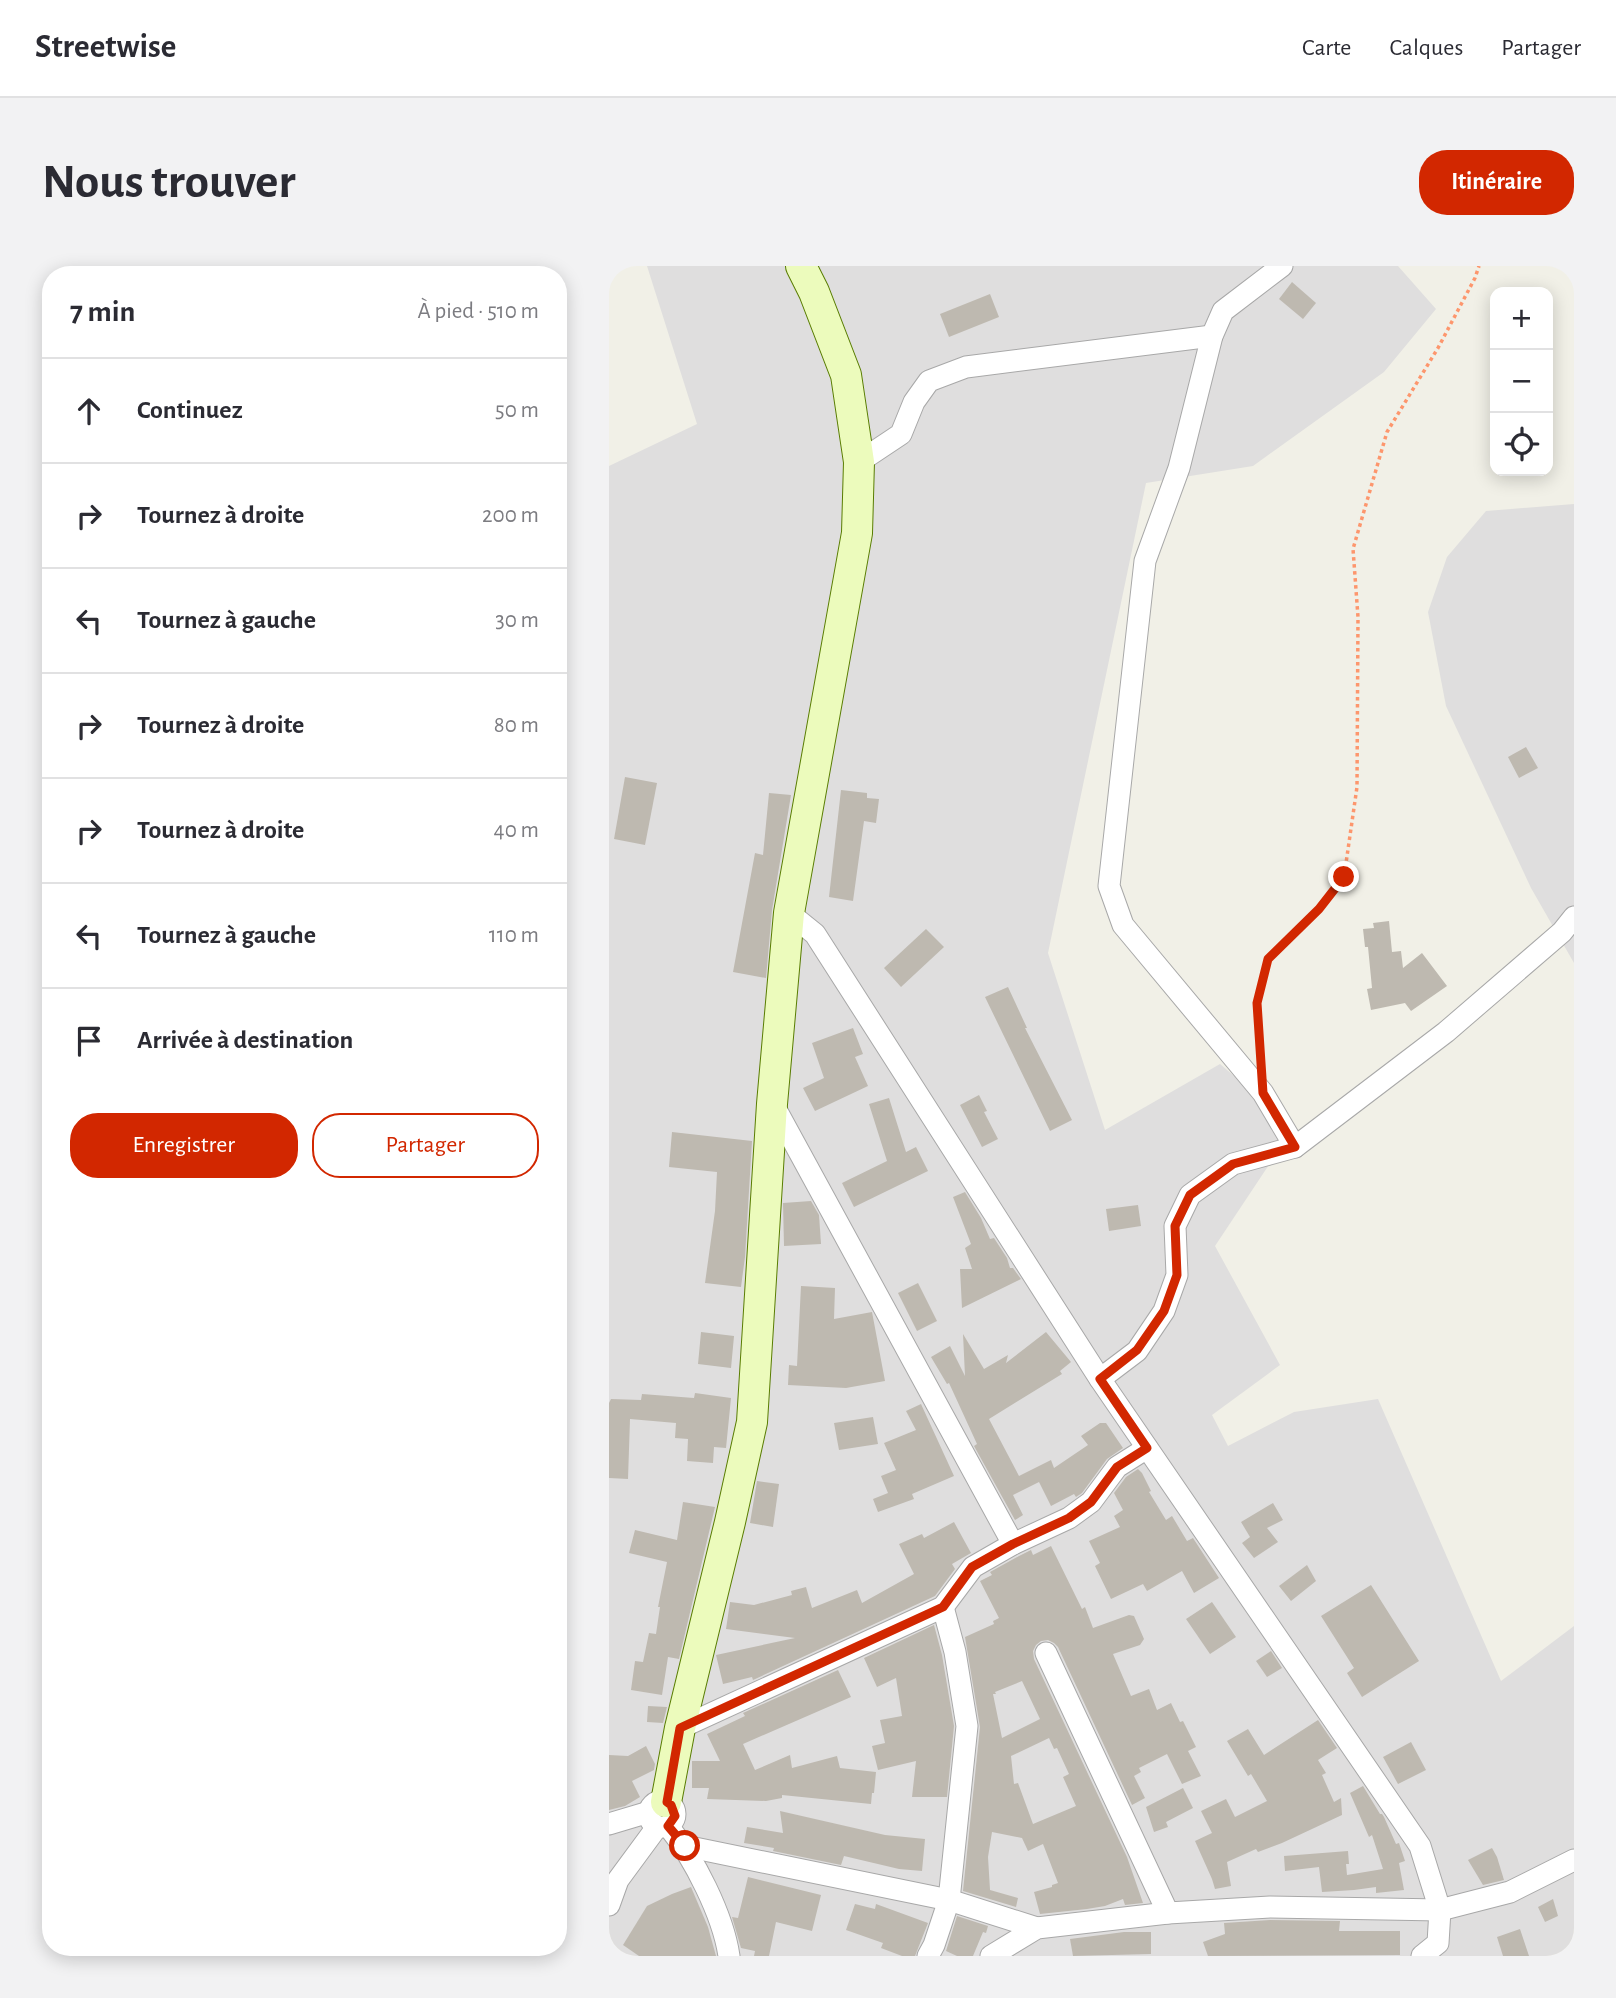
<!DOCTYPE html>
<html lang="fr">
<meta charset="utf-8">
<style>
body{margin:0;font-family:"Alegreya Sans",sans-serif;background:#f2f2f3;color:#2b2b33}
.controls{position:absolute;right:21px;top:21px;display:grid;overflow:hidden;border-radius:14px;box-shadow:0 4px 18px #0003}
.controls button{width:63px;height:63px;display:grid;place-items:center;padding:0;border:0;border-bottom:2px solid #e1e1e2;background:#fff;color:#2b2b33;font:35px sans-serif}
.stop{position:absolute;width:21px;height:21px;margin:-16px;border:5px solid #d22700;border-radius:50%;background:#fff}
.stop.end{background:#d22700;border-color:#fff;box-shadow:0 2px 7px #0008}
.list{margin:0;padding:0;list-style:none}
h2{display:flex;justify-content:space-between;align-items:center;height:91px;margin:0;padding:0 28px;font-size:30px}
h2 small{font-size:23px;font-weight:400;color:#7c7c81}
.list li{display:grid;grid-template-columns:46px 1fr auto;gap:21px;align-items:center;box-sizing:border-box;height:105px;padding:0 28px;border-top:2px solid #e1e1e2}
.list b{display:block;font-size:26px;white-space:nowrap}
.list em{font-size:23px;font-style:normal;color:#7c7c81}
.actions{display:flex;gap:14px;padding:21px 28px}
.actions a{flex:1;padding:16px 0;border:2px solid #d22700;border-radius:28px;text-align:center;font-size:24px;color:#d22700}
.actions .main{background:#d22700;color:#fff}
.icon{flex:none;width:38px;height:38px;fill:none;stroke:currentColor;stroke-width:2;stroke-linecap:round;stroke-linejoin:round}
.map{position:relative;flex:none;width:965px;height:1690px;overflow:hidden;border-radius:28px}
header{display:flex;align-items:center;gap:42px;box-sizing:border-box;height:98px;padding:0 35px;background:#fff;border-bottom:2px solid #e1e1e2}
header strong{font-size:33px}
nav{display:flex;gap:38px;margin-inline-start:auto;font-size:24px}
.intro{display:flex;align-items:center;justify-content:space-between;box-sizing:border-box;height:168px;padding:0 42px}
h1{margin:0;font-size:49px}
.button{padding:18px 32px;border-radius:28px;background:#d22700;color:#fff;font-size:24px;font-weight:700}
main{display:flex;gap:42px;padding:0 42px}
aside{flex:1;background:#fff;border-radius:28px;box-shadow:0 4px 18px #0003}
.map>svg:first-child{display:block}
</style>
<header>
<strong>Streetwise</strong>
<nav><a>Carte</a><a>Calques</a><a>Partager</a></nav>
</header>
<div class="intro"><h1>Nous trouver</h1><a class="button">Itinéraire</a></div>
<main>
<aside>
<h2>7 min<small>À pied · 510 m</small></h2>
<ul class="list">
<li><svg class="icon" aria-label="ahead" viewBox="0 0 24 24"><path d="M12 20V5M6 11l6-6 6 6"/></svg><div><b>Continuez</b></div><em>50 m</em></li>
<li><svg class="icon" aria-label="right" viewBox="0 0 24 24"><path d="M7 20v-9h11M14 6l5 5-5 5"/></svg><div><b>Tournez à droite</b></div><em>200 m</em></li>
<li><svg class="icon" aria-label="left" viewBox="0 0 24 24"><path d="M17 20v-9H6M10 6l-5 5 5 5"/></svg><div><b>Tournez à gauche</b></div><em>30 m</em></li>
<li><svg class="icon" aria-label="right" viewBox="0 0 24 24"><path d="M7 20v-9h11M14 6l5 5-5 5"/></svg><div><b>Tournez à droite</b></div><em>80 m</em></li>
<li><svg class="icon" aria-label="right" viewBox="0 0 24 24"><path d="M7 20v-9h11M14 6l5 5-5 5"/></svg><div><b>Tournez à droite</b></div><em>40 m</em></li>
<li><svg class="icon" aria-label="left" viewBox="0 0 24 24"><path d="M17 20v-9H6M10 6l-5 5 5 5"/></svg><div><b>Tournez à gauche</b></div><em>110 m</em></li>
<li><svg class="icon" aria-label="arrive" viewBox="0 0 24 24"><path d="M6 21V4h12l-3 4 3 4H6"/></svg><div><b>Arrivée à destination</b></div></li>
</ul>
<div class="actions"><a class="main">Enregistrer</a><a>Partager</a></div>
</aside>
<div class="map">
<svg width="965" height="1690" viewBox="0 0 965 1690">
<rect width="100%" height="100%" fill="#f1f0e7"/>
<g fill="#dfdede">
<path d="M38 0H789L827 43 775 106 644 200 537 217 439 687 496 864 611 798 685 861 606 980 671 1099 603 1149 619 1180 685 1146 769 1133 892 1415 965 1360V1690H0V200L88 158Z"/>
<path d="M965 238V697L922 622 837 440 819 346 838 291 877 245Z"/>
</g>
<g fill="#beb9b0" fill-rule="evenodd">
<path d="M683 16 707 37 694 53 670 33Z"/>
<path d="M381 28 390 51 340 71 331 48Z"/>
<path d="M917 481 929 502 910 512 899 491Z"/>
<path d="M16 511 48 517 36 579 5 573Z"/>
<path d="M232 524 258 527V532L270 533 267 557 255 555 244 635 220 631Z"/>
<path d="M160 527 182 529 163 644 157 712 124 706 146 587 154 589Z"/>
<path d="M780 655 783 686 792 685 794 702 813 687 838 720 802 745 796 737 762 744 758 723 763 722 759 681H756L754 663 765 662 764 657Z"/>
<path d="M317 663 335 681 292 721 275 702Z"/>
<path d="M399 721 418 762H416L463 854 441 865 376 731Z"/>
<path d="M244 762 254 788 246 791 259 820 206 845 194 822 215 812 203 777Z"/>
<path d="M370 829 378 845 375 846 389 873 373 881 351 839Z"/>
<path d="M280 832 297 886 307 881 319 905 245 941 233 917 278 895 260 838Z"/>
<path d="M63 866 143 875 136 991 132 1021 96 1017 106 945 108 906 60 901Z"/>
<path d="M356 926 372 952 381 973 385 972 398 992 401 1002H404L412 1013 353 1042 351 1003H363L356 982 362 978 344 931Z"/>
<path d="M202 935 210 949 212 978 175 980 174 937Z"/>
<path d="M529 939 532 960 500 965 497 943Z"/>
<path d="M309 1017 328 1055 308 1065 289 1027Z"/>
<path d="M192 1020 226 1022 225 1053 263 1046 276 1115 237 1122 179 1119 180 1099 188 1100Z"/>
<path d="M92 1066 125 1070 122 1102 89 1098Z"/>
<path d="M437 1066 462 1096 451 1105 453 1108 380 1153 410 1210 442 1194 445 1202 479 1179 472 1170 491 1157H497L514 1182 498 1193 473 1227 467 1231 465 1228 442 1240 430 1216 404 1229 414 1249 406 1254 365 1180 368 1178 340 1117 338 1118 322 1091 341 1080 356 1110 354 1068 375 1103 399 1089 397 1097Z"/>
<path d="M86 1127 122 1132 117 1182 105 1181 104 1197 78 1195 79 1173 66 1172 67 1157 21 1153 19 1213 0 1212V1137L2 1133 32 1134 33 1128 85 1132Z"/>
<path d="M312 1138 345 1210 303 1228 305 1233 269 1246 264 1233 279 1227 272 1210 287 1204 275 1177 307 1164 297 1145Z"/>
<path d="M264 1151 269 1178 230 1184 225 1157Z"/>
<path d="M529 1203 533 1207 542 1225 540 1226 557 1254 563 1250 578 1275 584 1272 610 1312 585 1327 573 1305 538 1325 534 1318 502 1333 486 1300 491 1297 480 1275 511 1261 505 1250 514 1244 505 1227 517 1211Z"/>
<path d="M148 1215 170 1218 164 1261 141 1257Z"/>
<path d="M74 1236 106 1241 70 1393 59 1391 53 1429 22 1424 26 1395 34 1396 40 1367 47 1368 51 1341H49L58 1296 20 1287 26 1264 68 1274Z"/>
<path d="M664 1237 674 1254 658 1262 669 1276 645 1292 633 1277 641 1271 632 1256Z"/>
<path d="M345 1256 362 1287 343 1298 346 1303 326 1330 144 1414 143 1411 114 1418 107 1389 186 1372 117 1363 121 1336 145 1339 183 1329 182 1325 197 1321 203 1342 248 1324 253 1337 305 1308 290 1278 313 1268 315 1272Z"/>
<path d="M442 1280 473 1343 476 1341 484 1362 520 1349 525 1350 535 1373 531 1379 504 1388 522 1430 540 1423 548 1444 562 1437 571 1456 574 1455 587 1481 579 1485 592 1510 573 1518 558 1488 530 1502 532 1506 525 1510 536 1532 523 1539 449 1381 445 1377 439 1374 432 1375 427 1379 424 1385 425 1393 518 1591 534 1637 516 1639 514 1633 496 1640 478 1643 431 1648 425 1626 443 1621V1619L449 1617 434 1578 419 1585 413 1572 383 1566 379 1591 381 1624 409 1632 407 1641 354 1625 371 1461 356 1371 385 1358 384 1355 390 1352 371 1315 383 1309 381 1306 410 1290 422 1284 424 1289ZM413 1415 431 1453 393 1472 384 1428H387L386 1426ZM440 1472 445 1483 448 1482 460 1508 454 1511 467 1540 424 1558 409 1517 405 1518 402 1490Z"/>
<path d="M698 1299 707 1315 682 1335 670 1320Z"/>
<path d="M762 1319 810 1395 753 1431 738 1407 745 1402 712 1350Z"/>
<path d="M603 1336 627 1371 601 1388 577 1353Z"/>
<path d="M325 1359 333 1389 345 1460 338 1531H303L307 1495 269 1504 263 1480 276 1477 271 1454 293 1450 287 1412 268 1421 255 1392Z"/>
<path d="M662 1385 673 1402 658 1411 647 1395Z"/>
<path d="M229 1404 242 1431 134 1478 146 1504 181 1489 183 1502 228 1490 231 1502 267 1506 265 1527H263L262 1538 173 1529V1532L157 1535 98 1533 100 1522H83V1495H111L98 1468 136 1450 134 1447Z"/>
<path d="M39 1440 58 1441 54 1457 38 1456Z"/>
<path d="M709 1454 728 1482 709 1494 717 1507 713 1509 725 1536 732 1532 733 1549 673 1577 649 1586 647 1583 618 1596 622 1620 606 1623 603 1613 586 1575 603 1567 592 1545 617 1533 626 1551 658 1535 642 1508 639 1510 618 1475 639 1463 655 1489Z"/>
<path d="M802 1476 817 1504 789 1518 774 1491Z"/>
<path d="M37 1480 46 1498 45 1504 23 1515 31 1531 16 1540 0 1544V1489L19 1490Z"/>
<path d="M754 1520 771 1548H773L775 1551 787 1578 790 1577 796 1595 790 1597 795 1624 767 1627V1621L745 1624 713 1626 710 1601 676 1605 675 1590 739 1585 740 1598H737L738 1609 774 1603 763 1569 760 1571 741 1527Z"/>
<path d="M574 1522 584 1542 557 1556 559 1561 545 1566 537 1541Z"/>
<path d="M171 1545 276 1569 316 1573 313 1605 290 1603 235 1590 232 1599 164 1585 165 1582 135 1577 138 1561 174 1567Z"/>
<path d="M883 1582 888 1591 895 1614 874 1619 859 1594Z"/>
<path d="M139 1611 212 1629 203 1665 167 1656 160 1690H145L146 1685 132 1682 123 1651 129 1652Z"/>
<path d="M82 1621 99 1661 107 1690H30L14 1679 38 1640 63 1628Z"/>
<path d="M944 1633 949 1650 936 1656 929 1641Z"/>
<path d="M246 1638 266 1643 267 1638 319 1657 306 1690H293L272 1682 274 1677 237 1664Z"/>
<path d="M348 1650 379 1660 377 1667 374 1666 364 1690H348L337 1685Z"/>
<path d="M661 1654 731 1655 730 1665H791V1689L599 1690 594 1676 616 1668 615 1657Z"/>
<path d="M911 1663 920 1690H894L888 1671Z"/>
<path d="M515 1666H542V1688L464 1690 461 1673Z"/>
</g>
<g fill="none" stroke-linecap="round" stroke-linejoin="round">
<g stroke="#a8a8a8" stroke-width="23">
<g id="street">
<path d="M673 0 614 45 603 70 570 202 536 295 500 620 514 659 654 827 686 881"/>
<path d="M250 196 292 168 305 136 320 115 357 101 603 70"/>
<path d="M180 647 206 668 491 1113 811 1580 831 1644 829 1677 813 1690"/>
<path d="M164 838 404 1278"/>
<path d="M491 1113 528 1085 555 1045 568 1009 566 960 581 929 624 898 686 881 837 766 953 666 965 651"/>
<path d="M437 1387 559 1647"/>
<path d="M71 1462 334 1341 364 1301 404 1278 460 1252 482 1236 508 1201 538 1182"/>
<circle cx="53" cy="1548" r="13"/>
<path d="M0 1558 40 1546"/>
<path d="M59 1560C85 1592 114 1649 120 1690"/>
<path d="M76 1580 340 1634 428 1662"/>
<path d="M0 1639 9 1614 48 1561"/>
<path d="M319 1690 325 1679 340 1634 358 1460 346 1386 334 1341"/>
<path d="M382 1690 428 1662 559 1647 661 1641 831 1644 901 1626 965 1594"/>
</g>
</g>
<g stroke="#597d02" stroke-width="32">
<path id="secondary" d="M57 1536 71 1462 121 1256 143 1156 163 838 180 647 248 267 250 196 237 109 205 26 192 0"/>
</g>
<path stroke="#fd966d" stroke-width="3.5" stroke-dasharray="3.5 3.5" stroke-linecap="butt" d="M652 794 648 737 659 693 710 644 735 611 748 521 749 351 744 283 778 166 829 82 866 12 870 0"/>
<use href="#street" stroke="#fff" stroke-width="21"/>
<use href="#secondary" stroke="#ecfbbc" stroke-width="30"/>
</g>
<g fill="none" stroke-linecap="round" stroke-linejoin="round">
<path stroke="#d22700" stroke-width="9" d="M76 1580 59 1560 66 1550 62 1539 58 1536 71 1462 334 1341 363 1301 404 1278 460 1252 482 1236 508 1201 538 1182 491 1113 528 1084 555 1045 568 1009 566 960 581 929 624 898 686 881 654 827 648 737 659 693 710 643 735 611"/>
</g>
</svg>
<div class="controls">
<button>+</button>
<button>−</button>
<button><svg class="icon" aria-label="locate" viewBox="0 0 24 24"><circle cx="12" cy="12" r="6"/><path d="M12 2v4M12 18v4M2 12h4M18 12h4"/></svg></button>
</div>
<div class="stop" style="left:76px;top:1580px"></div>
<div class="stop end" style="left:735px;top:611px"></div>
</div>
</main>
